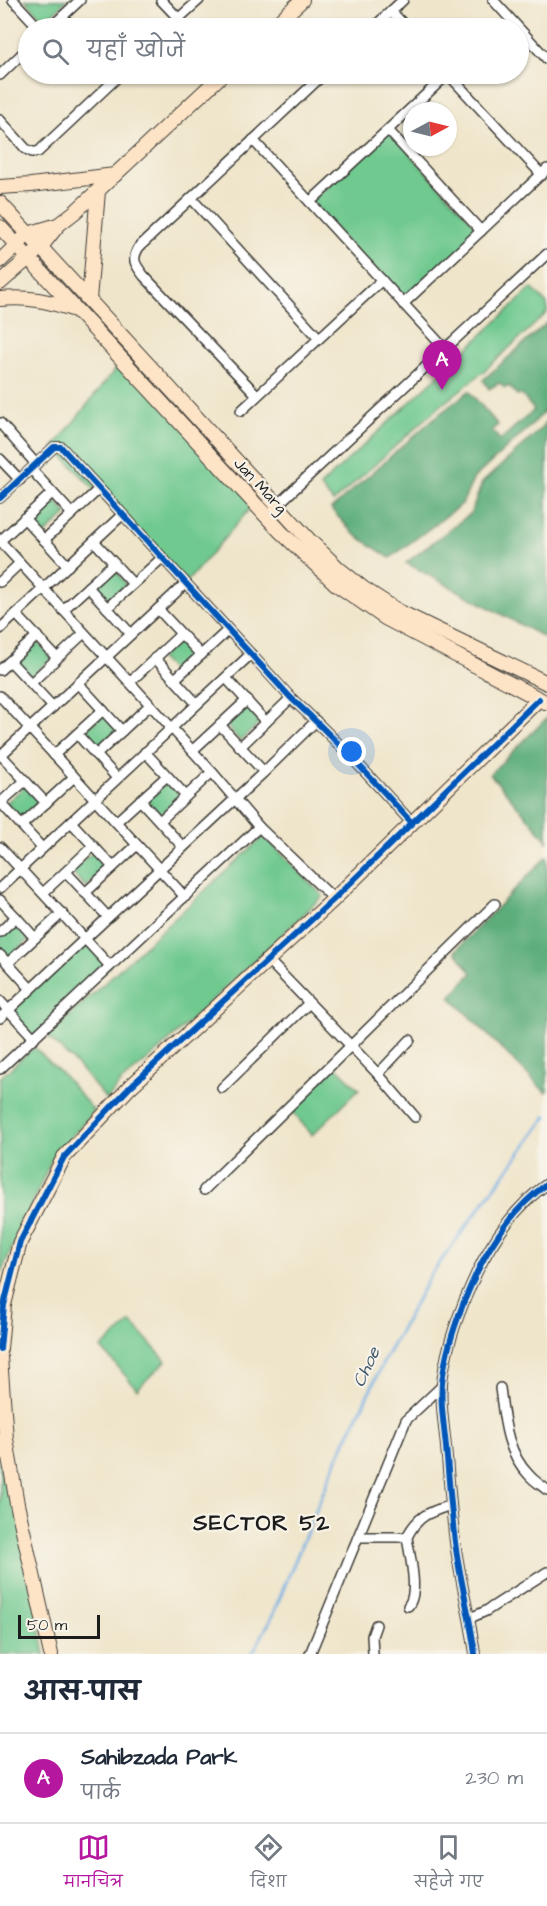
<!DOCTYPE html>
<html lang="hi">
<meta charset="utf-8">
<style>
body{margin:0;font-family:"Architects Daughter","Playpen Sans Deva",sans-serif;background:#f2f2f3;color:#1f2937}
.compass{position:absolute;left:403px;top:102px;width:54px;height:54px;border-radius:50%;background:#fff;box-shadow:0 2px 4px #0004;rotate:83deg}
.scale{position:absolute;left:18px;bottom:15px;width:82px;box-sizing:border-box;padding-left:6px;border:3px solid #1c1c1c;border-top:0;font-size:16px;line-height:21px;white-space:nowrap;color:#1c1c1c;-webkit-text-stroke:4px #f7f3e8;paint-order:stroke}
.you{position:absolute;left:352px;top:752px;width:21px;height:21px;margin:-15px;border:4px solid #fff;border-radius:50%;background:#1a73e8;box-shadow:0 0 0 9px #1a73e833}
.badge{display:grid;place-items:center;width:39px;height:39px;border-radius:50%;background:#b5179e;color:#fff;font-size:20px;font-weight:700}
.pin{position:absolute;translate:-50% -50px;filter:drop-shadow(0 2px 3px #0008)}
.pin::after{content:'';position:absolute;top:32px;width:21px;height:18px;background:inherit;clip-path:polygon(0 0,100% 0,50% 100%)}
.list{margin:0;padding:0;list-style:none}
h2{display:flex;justify-content:space-between;align-items:center;height:78px;margin:0;padding:0 24px;font-size:26px}
h2 small{font-size:20px;font-weight:400;color:#747a83}
.list li{display:grid;grid-template-columns:39px 1fr auto;gap:18px;align-items:center;box-sizing:border-box;height:90px;padding:0 24px;border-top:2px solid #e0e1e3}
.list b{display:block;font-size:22px;white-space:nowrap}
.list p{margin:0;font-size:20px;white-space:nowrap;color:#747a83}
.list em{font-size:20px;font-style:normal;color:#747a83}
.icon{flex:none;width:33px;height:33px;fill:none;stroke:currentColor;stroke-width:2;stroke-linecap:round;stroke-linejoin:round}
.map{position:relative;flex:none;width:547px;height:1654px;overflow:hidden}
.search{position:absolute;background:#fff;box-shadow:0 2px 4px #0004;left:18px;right:18px;top:18px;height:66px;display:flex;align-items:center;gap:15px;box-sizing:border-box;padding:0 21px;border-radius:33px;color:#747a83;font-size:22px}
.sheet{height:168px;background:#fff}
nav{display:flex;justify-content:space-around;align-items:center;box-sizing:border-box;height:84px;border-top:2px solid #e0e1e3;background:#fff;font-size:16px;color:#747a83}
nav a{display:grid;justify-items:center;gap:3px}
nav .on{color:#b5179e}
.map>svg:first-child{display:block}
</style>
<div class="map">
<svg width="547" height="1654" viewBox="0 0 547 1654">
<rect width="100%" height="100%" fill="#f7f3e8"/>
<filter id="ink" filterUnits="userSpaceOnUse"><feTurbulence type="fractalNoise" baseFrequency=".0167" numOctaves="2"/><feDisplacementMap in="SourceGraphic" scale="12" xChannelSelector="R" yChannelSelector="G"/><feConvolveMatrix kernelMatrix="1 2 1 2 8 2 1 2 1" color-interpolation-filters="sRGB"/></filter>
<filter id="wash" filterUnits="userSpaceOnUse"><feTurbulence type="fractalNoise" baseFrequency=".008" numOctaves="4" result="noise"/><feDisplacementMap in="SourceGraphic" scale="24" xChannelSelector="R" yChannelSelector="G"/><feGaussianBlur stdDeviation="1.35" result="paint"/><feColorMatrix in="noise" values="0 0 0 0 0 0 0 0 0 0 0 0 0 0 0 0 0 1.4 0 .05"/><feComposite in="paint" operator="in"/></filter>
<g filter="url(#wash)">
<rect width="100%" height="100%" fill="#efe5ca"/>
<g fill="#70c98f" stroke="#467256" stroke-width="1.5">
<path d="M25 0H67L45 21Z"/>
<path d="M388 130 481 231 403 304 310 202Z"/>
<path d="M532 288 547 304V313L483 372 439 407 333 502 320 486Z"/>
<path d="M128 353 260 497 185 584 54 447Z"/>
<path d="M52 497 67 514 44 535 29 518Z"/>
<path d="M114 568 126 584 108 604 93 587Z"/>
<path d="M181 639 194 655 175 674 160 658Z"/>
<path d="M37 641 52 658 31 677 16 661Z"/>
<path d="M247 705 261 722 240 741 226 725Z"/>
<path d="M103 714 117 731 96 750 82 734Z"/>
<path d="M167 780 181 796 160 815 146 800Z"/>
<path d="M25 786 41 803 21 821 6 803Z"/>
<path d="M264 836 323 896 157 1052 120 1083 107 1100 76 1064 47 1036Z"/>
<path d="M94 851 108 867 86 887 71 872Z"/>
<path d="M16 922 30 938 8 958 0 949V938Z"/>
<path d="M85 939 110 966 34 1038 8 1010Z"/>
<path d="M34 1047 64 1076 94 1111 52 1159 0 1275V1078Z"/>
<path d="M336 1067 359 1089 312 1135 289 1108Z"/>
<path d="M131 1322 166 1361 137 1389 101 1348Z"/>
<path d="M0 1415 45 1654H0Z"/>
</g>
<g fill="#5cad7a" stroke="#3c644b" stroke-width="1.5">
<path d="M547 323V408L533 424 474 478 462 504 390 558 354 534 331 509 433 419 469 391 498 425 492 430 500 440 534 410 521 394 517 395 509 386 505 388 499 383 489 389 483 380Z"/>
<path d="M547 420V639L406 563 471 513 482 483 540 430Z"/>
<path d="M547 718V843L546 839 490 774Z"/>
<path d="M547 856V1092L546 1093 450 997 472 973 455 951Z"/>
</g>
<g fill="none" stroke-linecap="round" stroke-linejoin="round">
<path stroke="#73afe4" stroke-width="3" d="M252 1654 271 1619 337 1459 386 1357 430 1276 547 1116"/>
</g>
</g>
<g filter="url(#ink)">
<g fill="none" stroke-linecap="round" stroke-linejoin="round">
<g stroke="#3c3a36" stroke-width="12">
<g id="street">
<path d="M13 0 39 28"/>
<path d="M161 0 179 19"/>
<path d="M493 0 547 59"/>
<path d="M391 11 407 28"/>
<path d="M50 28 80 0"/>
<path d="M168 28 199 0"/>
<path d="M373 28 403 0"/>
<path d="M448 74 542 175"/>
<path d="M0 75 28 48"/>
<path d="M0 120 26 149 32 152H38L121 74"/>
<path d="M388 130 481 231"/>
<path d="M253 140 445 349"/>
<path d="M191 198 319 338"/>
<path d="M310 202 448 74"/>
<path d="M403 304 547 169"/>
<path d="M257 395 144 276C135 264 131 260 139 247L324 74"/>
<path d="M241 411 382 280"/>
<path d="M0 423 36 464"/>
<path d="M0 459 20 480"/>
<path d="M31 469 72 514"/>
<path d="M0 498 54 447H61L291 698C334 737 373 780 412 823"/>
<path d="M274 508 547 254"/>
<path d="M24 518 68 566"/>
<path d="M44 540 99 489"/>
<path d="M0 541 212 772 259 827 334 899"/>
<path d="M0 541 52 493"/>
<path d="M94 541 133 584"/>
<path d="M0 582 20 563"/>
<path d="M88 587 131 634"/>
<path d="M107 608 162 558"/>
<path d="M158 609 201 655"/>
<path d="M63 610 114 563"/>
<path d="M16 614 57 658"/>
<path d="M0 629 122 515"/>
<path d="M155 658 197 704"/>
<path d="M10 661 53 707"/>
<path d="M0 670 37 636"/>
<path d="M226 678 266 722"/>
<path d="M175 679 228 630"/>
<path d="M130 682 181 634"/>
<path d="M31 683 84 633"/>
<path d="M78 683 122 731"/>
<path d="M0 696 185 897"/>
<path d="M220 725 264 772"/>
<path d="M77 734 117 778"/>
<path d="M240 747 291 698"/>
<path d="M193 750 247 700"/>
<path d="M145 752 186 796"/>
<path d="M1 755 46 803"/>
<path d="M54 755 103 710"/>
<path d="M96 755 150 705"/>
<path d="M0 756 185 584"/>
<path d="M140 800 183 847"/>
<path d="M0 803 25 781"/>
<path d="M1 803 42 848"/>
<path d="M160 821 212 772"/>
<path d="M71 822 113 867"/>
<path d="M116 822 167 776"/>
<path d="M22 825 74 777"/>
<path d="M0 847 110 966"/>
<path d="M66 872 108 917"/>
<path d="M0 888 251 654"/>
<path d="M43 893 93 846"/>
<path d="M85 893 137 845"/>
<path d="M0 900 16 917"/>
<path d="M0 932 16 917 35 938 62 913"/>
<path d="M0 955 31 989"/>
<path d="M267 959 378 1074 415 1117"/>
<path d="M8 963 35 938"/>
<path d="M0 1001 34 1038"/>
<path d="M0 1018 264 772 316 721"/>
<path d="M0 1069 259 827"/>
<path d="M378 1074 410 1040"/>
<path d="M222 1088 309 1003"/>
<path d="M204 1190 495 904"/>
<path d="M500 1388C504 1417 506 1452 529 1475 534 1481 541 1485 547 1490"/>
<path d="M358 1537H407C418 1515 430 1512 451 1505"/>
<path d="M407 1537C409 1553 420 1593 408 1606"/>
<path d="M470 1618 486 1611 547 1572"/>
<path d="M310 1654 406 1420 442 1386"/>
<path d="M373 1654 372 1636 376 1625"/>
<path d="M475 1654C470 1616 460 1580 455 1542 451 1511 449 1479 446 1447 444 1424 439 1398 443 1375 448 1339 462 1304 477 1272 493 1239 517 1205 547 1184"/>
</g>
</g>
<g stroke="#3c3a36" stroke-width="16">
<g id="secondary">
<path d="M272 28 302 0"/>
<path d="M0 187 31 185 115 175"/>
<path d="M0 203 309 540 339 569 364 589 398 611 547 683"/>
<path d="M0 227 281 532 336 584 385 618 545 702"/>
<path d="M0 261 28 234 58 225"/>
<path d="M0 283 40 248 58 225 76 211 223 74"/>
<path d="M0 299C28 296 49 301 75 310"/>
<path d="M89 300 98 191"/>
<path d="M0 1349 4 1305 20 1242 64 1157 130 1087 334 899 539 699"/>
<path d="M0 1357 6 1439 17 1504 51 1654"/>
</g>
</g>
<use href="#street" stroke="#fff" stroke-width="9"/>
<use href="#secondary" stroke="#fee4c6" stroke-width="14"/>
<g stroke="#f7f3e8" stroke-width="10">
<g id="cycleway">
<path d="M0 498 54 447H61L291 698C334 737 373 780 412 823"/>
<path d="M0 1349 4 1305 20 1242 64 1157 130 1087 334 899 539 699"/>
<path d="M475 1654C470 1616 460 1580 455 1542 451 1511 449 1479 446 1447 444 1424 439 1398 443 1375 448 1339 462 1304 477 1272 493 1239 517 1205 547 1184"/>
</g>
</g>
<use href="#cycleway" stroke="#0057b8" stroke-width="6"/>
</g>
</g>
<g text-anchor="middle" stroke-width="4.5" stroke-linejoin="round" paint-order="stroke">
<g font-size="16" fill="#1c1c1c" stroke="#f7f3e8">
<text transform="translate(261 485) rotate(47)" y="6">Jan Marg</text>
</g>
<g font-size="18" font-style="italic" fill="#3f576c" stroke="#f7f3e8">
<text transform="translate(366 1367) rotate(-65)" y="6">Choe</text>
</g>
<g font-size="22" font-weight="bold" letter-spacing="1.5" fill="#1c1c1c" stroke="#f7f3e8">
<text x="262" y="1530">SECTOR 52</text>
</g>
</g>
</svg>
<svg class="compass" viewBox="-18 -18 36 36"><path d="M0-13l5 13h-10z" fill="#e53935"/><path d="M0 13l5-13h-10z" fill="#747a83"/></svg>
<div class="scale">50 m</div>
<div class="you"></div>
<div class="pin badge" style="left:442px;top:390px">A</div>
<div class="search"><svg class="icon" aria-label="search" viewBox="0 0 24 24"><circle cx="10" cy="10" r="6"/><path d="M15 15l6 6"/></svg>यहाँ खोजें</div>
</div>
<section class="sheet">
<h2>आस-पास<small></small></h2>
<ul class="list">
<li><span class="badge">A</span><div><b>Sahibzada Park</b><p>पार्क</p></div><em>230 m</em></li>
</ul>
</section>
<nav>
<a class="on"><svg class="icon" aria-label="map" viewBox="0 0 24 24"><path d="M3 6l6-2 6 2 6-2v14l-6 2-6-2-6 2zM9 4v14M15 6v14"/></svg>मानचित्र</a>
<a><svg class="icon" aria-label="directions" viewBox="0 0 24 24"><path d="M12 3l9 9-9 9-9-9zM9 14v-3h6M13 9l2 2-2 2"/></svg>दिशा</a>
<a><svg class="icon" aria-label="saved" viewBox="0 0 24 24"><path d="M7 4h10v16l-5-4-5 4z"/></svg>सहेजे गए</a>
</nav>
